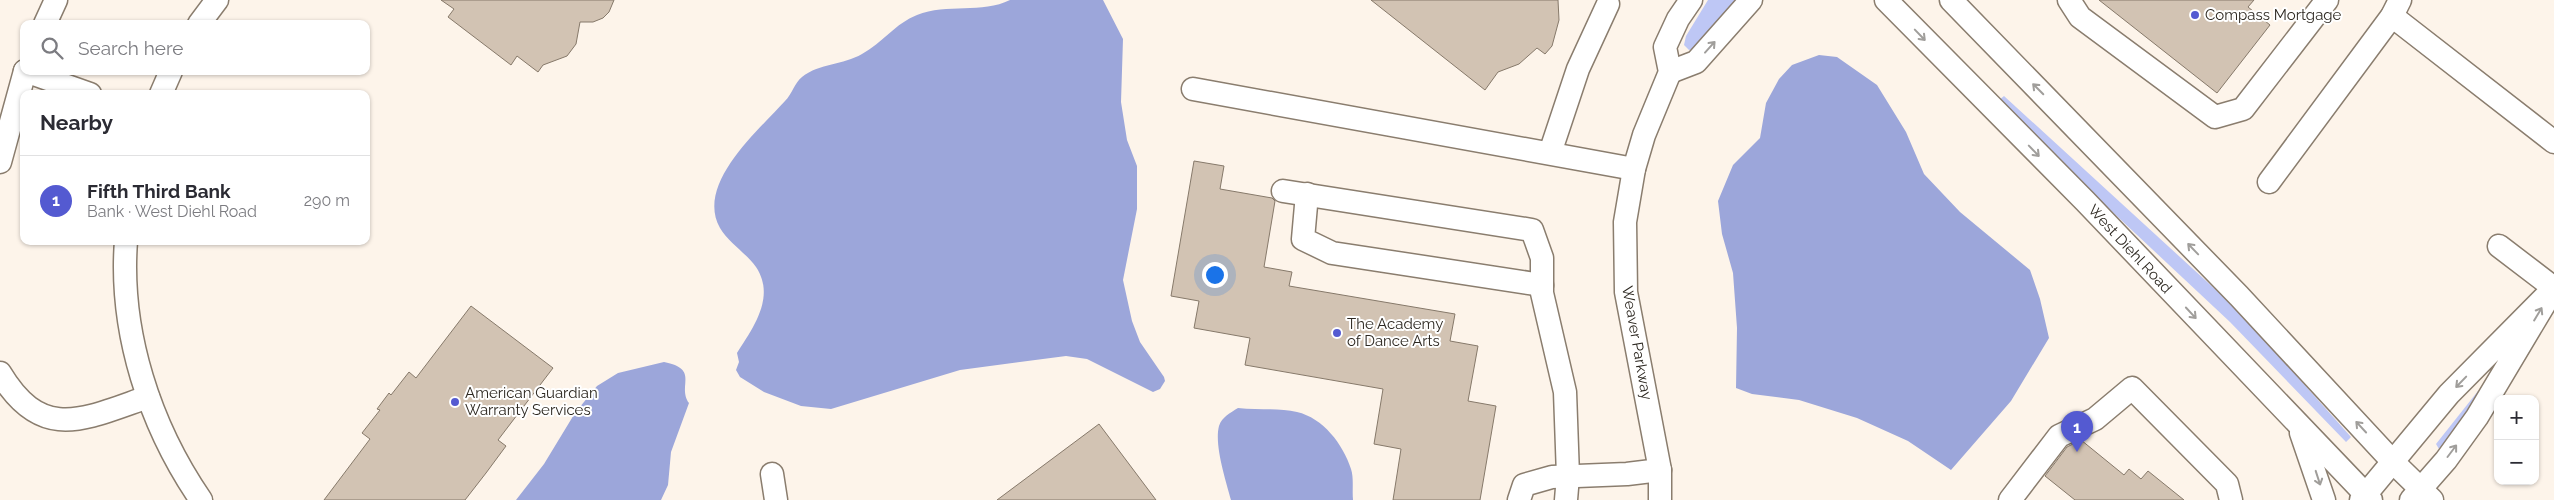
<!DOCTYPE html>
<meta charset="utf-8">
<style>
body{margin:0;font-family:Raleway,sans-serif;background:#f2f2f3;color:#2b2b33}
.controls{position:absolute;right:15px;bottom:15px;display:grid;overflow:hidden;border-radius:10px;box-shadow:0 1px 4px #0004}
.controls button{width:45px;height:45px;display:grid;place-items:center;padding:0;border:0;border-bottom:1px solid #e1e1e2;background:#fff;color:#2b2b33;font:25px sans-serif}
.you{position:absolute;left:1214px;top:274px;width:18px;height:18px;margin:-12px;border:4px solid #fff;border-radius:50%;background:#1a73e8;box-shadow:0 0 0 8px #1a73e833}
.badge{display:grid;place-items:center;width:32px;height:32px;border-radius:50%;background:#545ad1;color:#fff;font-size:16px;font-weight:700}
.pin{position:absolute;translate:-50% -41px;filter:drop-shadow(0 1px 2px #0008)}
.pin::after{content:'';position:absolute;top:26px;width:18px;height:15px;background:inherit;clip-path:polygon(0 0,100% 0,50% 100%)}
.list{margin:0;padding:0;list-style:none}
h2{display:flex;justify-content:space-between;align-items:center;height:65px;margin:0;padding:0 20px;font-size:21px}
h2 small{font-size:16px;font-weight:400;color:#7c7c81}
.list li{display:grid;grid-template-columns:32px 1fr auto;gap:15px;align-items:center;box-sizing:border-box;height:90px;padding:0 20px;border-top:1px solid #e1e1e2}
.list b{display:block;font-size:19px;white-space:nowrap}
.list p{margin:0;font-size:16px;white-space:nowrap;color:#7c7c81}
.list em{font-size:16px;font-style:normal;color:#7c7c81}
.icon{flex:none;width:28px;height:28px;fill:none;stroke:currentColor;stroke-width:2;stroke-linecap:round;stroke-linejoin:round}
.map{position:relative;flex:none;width:2554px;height:500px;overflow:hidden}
.search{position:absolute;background:#fff;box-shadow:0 1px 4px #0004;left:20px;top:20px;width:350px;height:55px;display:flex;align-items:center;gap:12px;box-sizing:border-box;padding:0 18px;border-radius:10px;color:#7c7c81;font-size:19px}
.panel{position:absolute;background:#fff;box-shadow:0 1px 4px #0004;left:20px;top:90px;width:350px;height:155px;border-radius:10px}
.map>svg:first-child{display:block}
</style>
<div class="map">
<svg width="2554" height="500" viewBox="0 0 2554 500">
<rect width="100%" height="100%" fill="#fdf4ea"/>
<g fill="#bec7f5">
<path d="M1708 0H1739L1694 49 1689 50 1684 45 1686 36Z"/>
<path d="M2004 96 2239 311 2351 437 2346 442 2230 322 2074 176 1999 100Z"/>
<path d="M2478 391 2482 395 2439 449 2436 444Z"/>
</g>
<g fill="#9ca6da">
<path d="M1010 0H1103L1123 39 1121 102 1127 140 1137 166V209L1123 280 1132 321 1140 342 1164 377 1165 381 1160 389 1153 392 1087 359 1066 356 960 370 831 409 801 406 764 392 740 377 736 370 739 362 737 353C753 328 776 297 756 267 746 253 729 243 720 228 695 184 759 130 785 101 792 94 795 82 802 77 820 63 843 65 862 54 882 43 896 23 917 15 947 3 982 14 1010 0Z"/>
<path d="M1819 55 1837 57 1877 85 1906 132 1924 174 1960 212 2030 270 2040 299 2049 338 2011 401 1951 470 1908 441 1857 418 1799 400 1752 394 1736 388 1737 328 1733 273 1722 234 1718 201 1733 165 1760 138 1766 103 1779 79 1792 65Z"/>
<path d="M664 362C700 369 677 386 689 403L671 452 668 485 661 500H516L544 464 575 413 597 386 618 373Z"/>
<path d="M1238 408C1257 410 1279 408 1297 412 1323 418 1343 444 1351 469 1354 478 1352 490 1353 500H1231C1226 481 1214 445 1219 426 1222 417 1230 413 1238 408Z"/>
</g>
<g fill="#d2c3b3" stroke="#86796a">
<path d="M441 0H614L609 12 603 18 593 22H580L576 44 567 56 543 65 538 72 517 56 511 65 448 17 454 9Z"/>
<path d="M1371 0H1558L1559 20 1552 46 1545 54 1537 48 1519 64 1498 72 1485 90Z"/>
<path d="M2099 0H2254L2248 7 2270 25 2217 93Z"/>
<path d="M1194 161 1224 166 1220 189 1272 198 1275 201 1264 267 1292 272 1289 286 1455 314 1450 341 1478 346 1468 401 1496 406 1480 500H1393L1401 449 1374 444 1383 389 1245 365 1250 338 1194 328 1199 301 1171 296Z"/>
<path d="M471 306 553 368 498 440 506 446 486 473 465 500H324L370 439 362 433 380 410 377 409 389 393 391 395 409 372 416 378Z"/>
<path d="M1099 424 1156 500H997Z"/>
<path d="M2081 440 2124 475 2129 469 2141 479 2148 471 2184 500H2075L2045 476 2067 447Z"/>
</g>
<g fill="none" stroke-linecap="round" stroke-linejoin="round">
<g stroke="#8a7d6e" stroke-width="25">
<g id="minor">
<path d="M1886 0 2085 201 2371 500"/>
<path d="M1951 0 2239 296 2394 463 2432 500"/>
<path d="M2069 0 2080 17 2215 117 2243 109 2327 0"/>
<path d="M2392 16 2554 142"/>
<path d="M45 24 56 0"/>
<path d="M199 24 217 0"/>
<path d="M25 71 90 94"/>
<path d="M1670 72 1696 62 1751 0"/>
<path d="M1193 89 1634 169"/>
<path d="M161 94 171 71"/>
<path d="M1550 153 1578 69 1608 4"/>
<path d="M0 162 25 71"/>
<path d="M2269 182 2392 16 2400 0"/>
<path d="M1283 191 1532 230 1542 258V293L1565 392 1568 476 1566 500"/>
<path d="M1307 194 1303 239 1332 253 1542 285"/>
<path d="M126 241C119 332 150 426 201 500"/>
<path d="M2499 246 2554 288"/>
<path d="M0 373C42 443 84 419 148 397"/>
<path d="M2301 433 2324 500"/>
<path d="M772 474 776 500"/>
<path d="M1519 500 1524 485 1552 477 1627 474 1660 470"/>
<path d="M1660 500V470L1626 292 1625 222 1634 169 1644 135 1670 72 1665 47 1678 19 1691 0"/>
<path d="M2010 500 2059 436 2095 419 2132 388 2227 484 2231 500"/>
<path d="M2361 500 2449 394 2554 288 2477 417 2446 460 2411 500"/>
</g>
</g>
<use href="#minor" stroke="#fff" stroke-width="22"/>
</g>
<defs><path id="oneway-shaft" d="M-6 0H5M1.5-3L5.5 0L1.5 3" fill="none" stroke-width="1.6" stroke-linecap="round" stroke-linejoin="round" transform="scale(1.25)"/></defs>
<g stroke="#a09e9b">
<use href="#oneway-shaft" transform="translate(1920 35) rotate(46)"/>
<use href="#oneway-shaft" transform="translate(1710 47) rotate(-48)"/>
<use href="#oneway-shaft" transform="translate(2038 89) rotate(-135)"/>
<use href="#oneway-shaft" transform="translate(2034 151) rotate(46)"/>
<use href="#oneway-shaft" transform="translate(2193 249) rotate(-134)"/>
<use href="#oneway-shaft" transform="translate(2191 313) rotate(47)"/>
<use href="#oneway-shaft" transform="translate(2538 314) rotate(-59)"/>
<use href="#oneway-shaft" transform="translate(2461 382) rotate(134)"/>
<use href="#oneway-shaft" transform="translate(2361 427) rotate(-133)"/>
<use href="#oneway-shaft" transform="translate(2452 451) rotate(-53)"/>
<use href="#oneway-shaft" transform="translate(2318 478) rotate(72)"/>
</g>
<g fill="#545ad1" stroke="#fff" stroke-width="2">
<circle cx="2195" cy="15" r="5"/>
<circle cx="1337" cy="333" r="5"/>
<circle cx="455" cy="402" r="5"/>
</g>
<g text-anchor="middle" stroke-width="4" stroke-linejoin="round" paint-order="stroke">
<g font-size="15" fill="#2d2821" stroke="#fff" text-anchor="start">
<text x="2205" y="20">Compass Mortgage</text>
<text x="1347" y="329">The Academy<tspan x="1347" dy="17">of Dance Arts</tspan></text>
<text x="465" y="398">American Guardian<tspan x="465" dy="17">Warranty Services</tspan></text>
</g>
<g font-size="15" fill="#2d2821" stroke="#fff">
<text transform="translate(2130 249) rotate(47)" y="5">West Diehl Road</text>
<text transform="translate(1637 343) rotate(80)" y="5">Weaver Parkway</text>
</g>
</g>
</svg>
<div class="controls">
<button>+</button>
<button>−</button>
</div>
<div class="you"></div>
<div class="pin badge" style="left:2077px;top:452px">1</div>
<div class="search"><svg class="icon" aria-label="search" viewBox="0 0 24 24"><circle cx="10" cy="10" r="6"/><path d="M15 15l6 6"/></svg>Search here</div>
<section class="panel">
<h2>Nearby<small></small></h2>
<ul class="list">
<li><span class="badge">1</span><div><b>Fifth Third Bank</b><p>Bank · West Diehl Road</p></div><em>290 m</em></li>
</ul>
</section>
</div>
